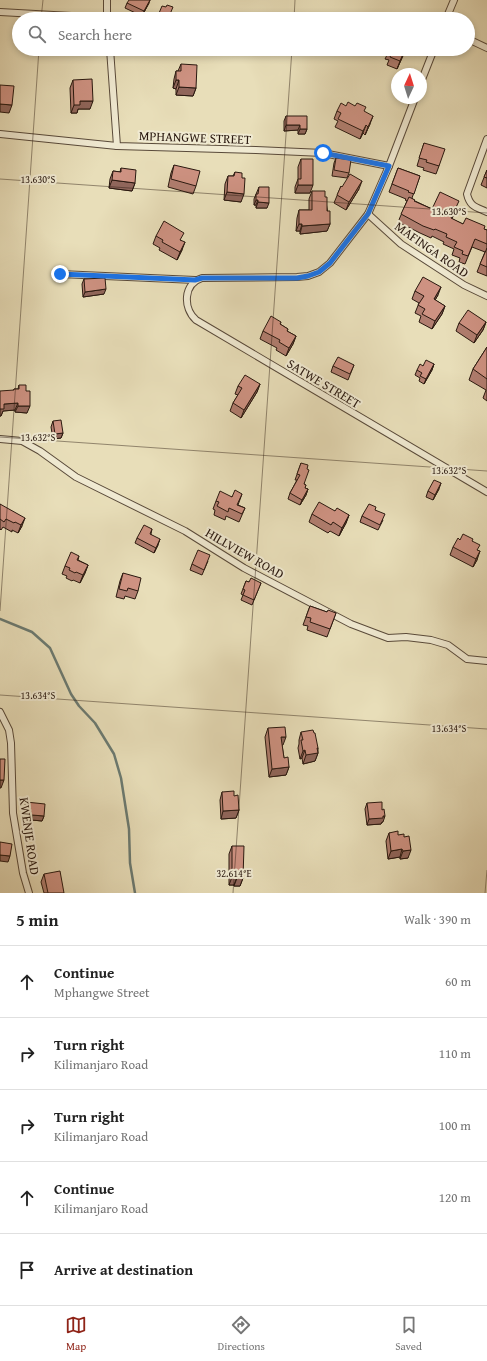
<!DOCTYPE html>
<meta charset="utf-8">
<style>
body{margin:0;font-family:"Gentium Book Plus",serif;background:#f2f2f2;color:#222}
.compass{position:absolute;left:391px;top:68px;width:36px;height:36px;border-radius:50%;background:#fff;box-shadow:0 2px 6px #0003;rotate:4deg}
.stop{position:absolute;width:12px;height:12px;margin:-9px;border:3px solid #1a73e8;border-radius:50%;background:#fff}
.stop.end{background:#1a73e8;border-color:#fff;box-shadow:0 1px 4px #0008}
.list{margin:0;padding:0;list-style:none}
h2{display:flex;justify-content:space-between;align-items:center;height:52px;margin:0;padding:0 16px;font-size:17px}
h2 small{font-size:13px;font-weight:400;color:#767676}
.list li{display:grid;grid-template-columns:26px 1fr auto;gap:12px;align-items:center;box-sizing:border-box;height:72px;padding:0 16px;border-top:1px solid #e0e0e0}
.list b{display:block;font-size:15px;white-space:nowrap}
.list p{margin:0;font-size:13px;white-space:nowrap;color:#767676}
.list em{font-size:13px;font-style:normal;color:#767676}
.icon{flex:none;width:22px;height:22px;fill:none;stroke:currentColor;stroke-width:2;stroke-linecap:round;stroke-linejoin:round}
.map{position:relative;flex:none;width:487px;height:893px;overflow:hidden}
.search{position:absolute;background:#fff;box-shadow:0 2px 6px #0003;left:12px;right:12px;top:12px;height:44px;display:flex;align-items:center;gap:10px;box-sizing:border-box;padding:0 14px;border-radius:22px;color:#767676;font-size:15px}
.sheet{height:412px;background:#fff}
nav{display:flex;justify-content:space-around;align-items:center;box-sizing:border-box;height:56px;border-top:1px solid #e0e0e0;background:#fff;font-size:11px;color:#767676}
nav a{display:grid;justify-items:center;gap:2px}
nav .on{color:#8f2418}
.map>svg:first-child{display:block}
</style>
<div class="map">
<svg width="487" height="893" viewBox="0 0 487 893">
<rect width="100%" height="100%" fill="#e8deb9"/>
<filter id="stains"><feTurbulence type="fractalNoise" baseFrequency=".005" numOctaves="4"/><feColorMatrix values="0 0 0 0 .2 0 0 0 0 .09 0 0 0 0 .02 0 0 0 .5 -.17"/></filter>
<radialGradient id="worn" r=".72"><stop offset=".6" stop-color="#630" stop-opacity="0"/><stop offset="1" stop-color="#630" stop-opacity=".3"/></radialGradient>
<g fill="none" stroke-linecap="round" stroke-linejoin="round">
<path stroke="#6b7a71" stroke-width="2.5" d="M0 619 32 632 50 648 71 694 79 706 95 723 114 754 121 778 129 829 130 863 135 893"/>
<g stroke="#594a3a" stroke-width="8">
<g id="street">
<path d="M0 12 107 18V0"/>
<path d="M446 19 454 0"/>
<path d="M468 39 487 48"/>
<path d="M110 49 117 146"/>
<path d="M421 82 434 49"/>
<path d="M415 98 389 166 368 214 330 263 319 272 308 276 297 277 202 278C183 284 183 308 196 320L487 492"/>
<path d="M0 134 117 146 256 150 323 153 389 166"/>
<path d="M487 139 467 194C470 207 476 207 487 212"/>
<path d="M368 214 401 244 464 285 487 296"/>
<path d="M60 274 195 280"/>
<path d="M0 439 22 441 40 451 76 477 185 531 244 568 351 624 388 638 406 637 431 640 448 645 467 659 487 661"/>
<path d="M0 712 9 730 11 743 13 813 23 873 29 893"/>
</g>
</g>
<use href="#street" stroke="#f0ead2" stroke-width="6"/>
</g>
<g fill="#b17e70" stroke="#29180f">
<path d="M127 3H149L142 16 125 8Z"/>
<path d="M384 49H406L397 69 387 65 389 60 385 59 388 53 383 51Z"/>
<path d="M181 64 196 88 193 96 176 95V89L173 88 174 79 176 71H178Z"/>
<path d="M73 80 90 109H78L77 113H71L70 88Z"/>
<path d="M337 111 364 112 370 124 365 135 363 133 360 139 335 127 338 121 334 119Z"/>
<path d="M286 116 307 129 305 134H298V130L284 131V121Z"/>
<path d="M424 143 439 166 436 174 423 170 424 168 417 166Z"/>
<path d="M336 158 349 173 347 178 332 176 334 163Z"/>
<path d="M301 159 310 193H295V187L298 179V167Z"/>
<path d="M174 165 196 186 193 194 168 187 171 173Z"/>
<path d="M121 168 135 183 132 191 109 188 110 179 113 171 120 172Z"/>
<path d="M398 168 420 176 412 198 415 201 432 209 456 208 452 219 463 224 487 230V276L477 272 485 252 472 247 465 264 459 262 460 258 452 255 454 249 443 244 444 242 432 236 431 238 420 233 398 222 407 201 405 200 406 199 389 192Z"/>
<path d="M487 170V188L481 185Z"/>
<path d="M235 172 241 202 224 200 225 184 228 176H233Z"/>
<path d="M341 186 342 187 359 189 346 210 334 203Z"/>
<path d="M259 187 267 208H256V205H254V199Z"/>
<path d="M312 191 325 197 330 224 327 231 300 234V231H296L297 218 299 210H309V199Z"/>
<path d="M156 236 181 240 182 250 177 260 159 250 160 248 153 244Z"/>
<path d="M84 279 104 294 83 297 82 284Z"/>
<path d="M415 291 438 295 435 300 445 306 442 314 432 329 419 322 421 316 415 313 419 303 412 299Z"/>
<path d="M281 322 280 324 288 329 287 331 296 336 293 344 286 356 276 350 277 348 260 339 263 331Z"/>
<path d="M486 322 483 330 474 343 456 331 459 323Z"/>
<path d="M487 347V401L483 398 486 390 469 380 473 369Z"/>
<path d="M434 364 432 370 424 384 419 381 420 378 415 375 417 370 423 366Z"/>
<path d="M354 365 348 380 331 372 333 366Z"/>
<path d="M260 384 257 392 241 418 230 411 233 403 238 395 235 394 238 386Z"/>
<path d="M19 385 27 413 15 412V410L3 411 1 416H0L14 389H18Z"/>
<path d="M53 421 63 433 61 438 53 439 51 427Z"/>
<path d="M301 463 304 484 306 485 305 488 308 489 306 495 300 505 288 499 290 493 297 480H295Z"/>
<path d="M439 489 433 500 426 497 428 491Z"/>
<path d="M242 494 238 505 245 508 239 522 226 516 225 520 214 515 215 510 213 509 216 501Z"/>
<path d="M0 504 22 526 18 533 12 530V532L3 527 1 530 0 529Z"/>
<path d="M375 510 383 520 378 530 360 522 362 516Z"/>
<path d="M335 511 349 515 346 523 339 536 330 531 328 533 309 522 312 514Z"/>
<path d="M152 529 151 534 158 545 154 553 135 543 137 538Z"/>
<path d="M460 540 472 541 478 551 477 560 473 567 450 555 453 547Z"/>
<path d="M79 556 78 560 88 565 85 573 80 583 73 580 72 581 66 578 67 576 62 574 65 566Z"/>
<path d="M208 561 202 575 190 570 192 564Z"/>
<path d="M123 573 138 591 135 599 125 596 124 599 116 597 120 581Z"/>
<path d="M246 581 249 582 261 583 252 605 241 600 243 595 241 594Z"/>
<path d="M310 606 327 612 336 613 327 637 307 630 308 626 303 625Z"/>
<path d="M268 728 283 745H282L284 758 289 767 286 775 269 777 265 737Z"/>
<path d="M301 732 318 748V753L315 761 303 764 302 758 300 759 298 748 299 744V740Z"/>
<path d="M222 792 234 796 239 810 236 818 221 819 220 800Z"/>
<path d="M26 802 44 816 42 821 32 820 30 825H23L24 808Z"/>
<path d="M367 803 383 822H382L381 824 367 825 365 809Z"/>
<path d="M389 833 398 835 408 858 400 859V857L388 859 386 841Z"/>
<path d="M232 846 243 878 240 886H234V885H229V854Z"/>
<path d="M44 874 64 893H44L41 882Z"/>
</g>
<g fill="#90665b" stroke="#29180f">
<path d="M150 0 149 3 142 16 144 11Z"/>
<path d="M405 49H406L397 69 400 61Z"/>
<path d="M176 80H179L176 89 173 88Z"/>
<path d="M179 87 196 88 193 96 176 95Z"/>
<path d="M80 101H93L90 109H78L77 113H71L74 105Z"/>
<path d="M0 104 12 105 9 113 0 112Z"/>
<path d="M373 116 370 124 365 135 368 127Z"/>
<path d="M286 125H300L298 130 284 131Z"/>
<path d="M366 125 363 133 360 139 363 131Z"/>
<path d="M300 129H307L305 134H298Z"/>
<path d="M112 180 135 183 132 191 109 188Z"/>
<path d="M362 181 359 189 346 210 349 202Z"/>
<path d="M298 185H313L310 193H295Z"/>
<path d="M227 192 244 194 241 202 224 200Z"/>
<path d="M256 200H258L256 205H254Z"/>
<path d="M258 202 269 203 267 208H256Z"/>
<path d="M299 224H302L300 231H296Z"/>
<path d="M330 224 327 231 300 234 302 226Z"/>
<path d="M185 242 182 250 177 260 180 252Z"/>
<path d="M441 287 438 295 431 307 434 299Z"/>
<path d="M106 289 104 294 83 297 85 292Z"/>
<path d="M445 306 442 314 432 329 435 321Z"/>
<path d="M486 322 483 330 474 343 477 335Z"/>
<path d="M296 336 293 344 286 356 289 348Z"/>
<path d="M434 364 432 370 424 384 426 379Z"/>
<path d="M260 384 257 392 241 418 244 410Z"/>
<path d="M18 403 15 410 3 411 1 416H0V409L4 404Z"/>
<path d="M18 406H30L27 413 15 412Z"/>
<path d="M63 433 61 438 53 439 55 434Z"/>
<path d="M441 483 439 489 433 500 435 495Z"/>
<path d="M308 489 306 495 300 505 302 500Z"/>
<path d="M349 515 346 523 339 536 342 528Z"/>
<path d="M25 518 22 526 18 533 21 525Z"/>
<path d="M160 539 158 545 154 553 156 548Z"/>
<path d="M480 551 477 560 473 567 476 559Z"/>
<path d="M88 565 85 573 80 583 83 575Z"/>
<path d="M281 737H286L283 745H279Z"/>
<path d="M317 748H318L316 753H318L315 761 303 764 306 755Z"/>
<path d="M305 750 302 758 300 759 303 751Z"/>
<path d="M289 767 286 775 269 777 272 769Z"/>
<path d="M0 780H4L1 788H0Z"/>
<path d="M239 810 236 818 221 819 223 811Z"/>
<path d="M32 815 44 816 42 821 32 820 30 825H23L25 819Z"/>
<path d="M385 816 383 822H382L381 824 367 825 369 819Z"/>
<path d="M402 849 400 857 388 859 391 851Z"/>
<path d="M411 850 408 858 400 859 403 851Z"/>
<path d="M0 855 10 856 8 862 0 861Z"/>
<path d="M232 877H237L234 885H229Z"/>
<path d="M237 878H243L240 886H234Z"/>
</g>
<g fill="#ce9282" stroke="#29180f">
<path d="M129 0H150L144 11 127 3Z"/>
<path d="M167 5 173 7 168 19H160L157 18 162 6 166 7Z"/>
<path d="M389 49H405L400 61 390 57 392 52 388 51Z"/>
<path d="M181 64 197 65 196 88 179 87V80H176V71H181Z"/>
<path d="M92 79 93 101H80V105H74L73 80Z"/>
<path d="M0 85 14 86 12 105 0 104Z"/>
<path d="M348 102 355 106 357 103 366 107 364 111 373 116 368 127 366 125 363 131 338 119 341 113 337 111 341 103 346 106Z"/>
<path d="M286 116H307V129H300V125H286Z"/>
<path d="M424 143 445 149 439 166 426 162 427 160 419 158Z"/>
<path d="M336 158 351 160 349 173 334 170Z"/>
<path d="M301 159H313V185H298V179H301Z"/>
<path d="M174 165 200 171 196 186 171 179Z"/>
<path d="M121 168 136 170 135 183 112 180 113 171 121 172Z"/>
<path d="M398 168 420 176 414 194 408 192 409 191 392 184Z"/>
<path d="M487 170V178L484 177Z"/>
<path d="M235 172 242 173V178H245L244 194 227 192 228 176H234Z"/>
<path d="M350 174 362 181 349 202 337 195 341 186 342 187Z"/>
<path d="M259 187H269V203L258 202V200H256V194H258Z"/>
<path d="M312 191H325V197H327V211H330V224L302 226V224H299V210H312Z"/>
<path d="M440 192 459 201 451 218 463 224 466 218 485 226 484 229 487 230V244L475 239 468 256 462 254 463 251 454 247 457 242 446 237 447 234 435 229 434 230 423 226 401 214 409 197 415 200 414 201 432 209Z"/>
<path d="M164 221 184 233 180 240 185 242 180 252 162 242 163 240 156 236Z"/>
<path d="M487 248V267L480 264Z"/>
<path d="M423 277 441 287 434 299 445 306 435 321 422 314 425 309 418 305 424 296 415 291Z"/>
<path d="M105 278 106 289 85 292 84 279Z"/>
<path d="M468 310 486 322 477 335 459 323Z"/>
<path d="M271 316 281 322 280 324 288 329 287 331 296 336 289 348 279 342 280 340 263 331Z"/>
<path d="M487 347V379L473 369Z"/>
<path d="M338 357 354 365 350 374 333 366Z"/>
<path d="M426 360 434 364 426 379 420 376 422 373 417 370 420 364 423 366Z"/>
<path d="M245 375 260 384 244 410 233 403 242 388 238 386Z"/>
<path d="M19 385H26V391H30V406H18V403L4 404V409H0V391L14 390V389H19Z"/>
<path d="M61 420 63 433 55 434 53 421Z"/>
<path d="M301 463 308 465 307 469 309 470 304 484 306 485 305 488 308 489 302 500 290 493 300 475 297 474Z"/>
<path d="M434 480 441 483 435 495 428 491Z"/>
<path d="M235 490 242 494 237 505 245 508 242 514 229 508 228 512 217 506 219 502 216 501 220 491 232 497Z"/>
<path d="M319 502 335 511 337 508 349 515 342 528 333 522 331 525 312 514Z"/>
<path d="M0 504 25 518 21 525 15 522 14 523 6 519 4 522 0 519Z"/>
<path d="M369 504 376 507 375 510 385 514 380 525 362 516Z"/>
<path d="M144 525 152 529 150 534 160 539 156 548 137 538Z"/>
<path d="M463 534 473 539 472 541 480 545 477 550 480 551 476 559 453 547 458 538 460 540Z"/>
<path d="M198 550 210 555 204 570 192 564Z"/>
<path d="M71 552 79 556 77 560 88 565 83 575 76 572 75 573 69 570 70 568 65 566Z"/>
<path d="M123 573 141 578 138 591 128 588 127 591 119 589Z"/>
<path d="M251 578 261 583 254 600 243 595 245 590 243 589 246 581 249 582Z"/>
<path d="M310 606 327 612 328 610 336 613 330 629 310 622 311 618 306 617Z"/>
<path d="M285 727 286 737H281L284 758 288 757 289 767 272 769 268 728Z"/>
<path d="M313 730 314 733H315L318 748H317L318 753 306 755 305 750 303 751 301 740H303L301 732Z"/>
<path d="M0 759H5L4 780H0Z"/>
<path d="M234 791V796L238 795 239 810 223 811 222 792Z"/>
<path d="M26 802 45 804 44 816 32 815V820L25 819Z"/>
<path d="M382 802V810L384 809 385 816H383V818L369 819 367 803Z"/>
<path d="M398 831V835L404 834V837L409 836 411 850 403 851 402 849 391 851 389 833Z"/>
<path d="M0 842 12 844 10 856 0 855Z"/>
<path d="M232 846H244L243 878H237V877H232Z"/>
<path d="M60 871 64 893H48L44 874Z"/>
</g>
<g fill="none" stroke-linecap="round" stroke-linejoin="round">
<path stroke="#1a73e8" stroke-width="5" d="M60 274 195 280 202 278H297L308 276 319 272 330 263 368 214 389 166 323 153"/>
</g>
<path fill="none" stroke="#29180f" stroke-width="1" stroke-opacity="0.45" d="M41 19 43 0M294 19 295 0M0 179 487 213M0 437 487 471M0 611 39 49M0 695 487 729M233 893 292 49M485 893 487 870"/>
<g text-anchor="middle" stroke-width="4" stroke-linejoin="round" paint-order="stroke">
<g font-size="13" fill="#29180f" stroke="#f0ead2">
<text transform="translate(195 137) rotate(2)" y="5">MPHANGWE STREET</text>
<text transform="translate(432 249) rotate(35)" y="5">MAFINGA ROAD</text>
<text transform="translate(324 383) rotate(31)" y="5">SATWE STREET</text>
<text transform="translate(245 553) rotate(30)" y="5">HILLVIEW ROAD</text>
<text transform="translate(30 836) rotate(82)" y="5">KWENJE ROAD</text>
</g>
</g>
<g font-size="10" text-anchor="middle" fill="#29180f" stroke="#f0ead2" stroke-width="4" stroke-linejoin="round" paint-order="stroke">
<text x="38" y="183">13.630°S</text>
<text x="449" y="215">13.630°S</text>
<text x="38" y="441">13.632°S</text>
<text x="449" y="474">13.632°S</text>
<text x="38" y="699">13.634°S</text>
<text x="449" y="732">13.634°S</text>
<text x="234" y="877">32.614°E</text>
</g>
<rect width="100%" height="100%" filter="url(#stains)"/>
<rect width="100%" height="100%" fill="url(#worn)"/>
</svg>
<svg class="compass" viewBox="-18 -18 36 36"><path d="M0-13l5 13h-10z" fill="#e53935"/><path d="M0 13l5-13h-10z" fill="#767676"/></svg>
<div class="stop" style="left:323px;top:153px"></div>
<div class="stop end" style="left:60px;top:274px"></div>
<div class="search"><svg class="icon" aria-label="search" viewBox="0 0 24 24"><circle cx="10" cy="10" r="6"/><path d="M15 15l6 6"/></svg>Search here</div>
</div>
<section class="sheet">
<h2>5 min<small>Walk · 390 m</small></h2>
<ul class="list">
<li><svg class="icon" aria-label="ahead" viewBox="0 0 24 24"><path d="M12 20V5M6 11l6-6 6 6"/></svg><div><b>Continue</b><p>Mphangwe Street</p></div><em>60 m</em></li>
<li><svg class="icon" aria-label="right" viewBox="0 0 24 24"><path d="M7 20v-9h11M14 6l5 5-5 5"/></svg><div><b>Turn right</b><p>Kilimanjaro Road</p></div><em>110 m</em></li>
<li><svg class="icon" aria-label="right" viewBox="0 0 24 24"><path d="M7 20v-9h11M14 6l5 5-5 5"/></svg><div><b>Turn right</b><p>Kilimanjaro Road</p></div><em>100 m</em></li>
<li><svg class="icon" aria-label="ahead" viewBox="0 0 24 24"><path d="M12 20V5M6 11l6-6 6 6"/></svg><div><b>Continue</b><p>Kilimanjaro Road</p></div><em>120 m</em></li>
<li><svg class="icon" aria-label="arrive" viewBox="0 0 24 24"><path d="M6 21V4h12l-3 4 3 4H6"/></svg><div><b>Arrive at destination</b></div></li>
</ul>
</section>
<nav>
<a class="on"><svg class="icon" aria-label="map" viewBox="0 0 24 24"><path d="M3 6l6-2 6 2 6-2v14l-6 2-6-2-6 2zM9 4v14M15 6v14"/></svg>Map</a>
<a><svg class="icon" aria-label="directions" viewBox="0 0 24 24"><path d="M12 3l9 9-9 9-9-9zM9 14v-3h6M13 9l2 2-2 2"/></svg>Directions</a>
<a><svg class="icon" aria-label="saved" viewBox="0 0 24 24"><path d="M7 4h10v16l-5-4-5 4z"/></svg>Saved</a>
</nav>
